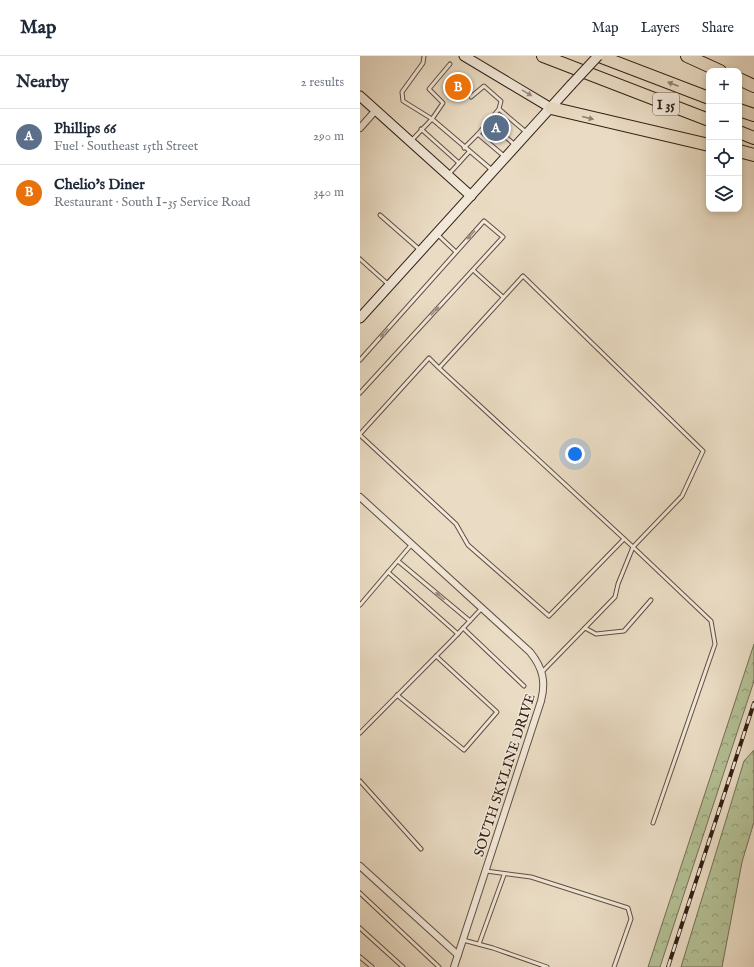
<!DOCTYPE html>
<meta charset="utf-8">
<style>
body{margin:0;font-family:"IM FELL English",serif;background:#f2f2f3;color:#1f2937}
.controls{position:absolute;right:12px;top:12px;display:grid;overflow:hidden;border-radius:8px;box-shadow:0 2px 6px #0003}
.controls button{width:36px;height:36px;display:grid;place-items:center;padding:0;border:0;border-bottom:1px solid #e0e1e3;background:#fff;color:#1f2937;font:20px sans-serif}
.you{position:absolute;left:215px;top:398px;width:14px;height:14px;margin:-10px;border:3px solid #fff;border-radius:50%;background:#1a73e8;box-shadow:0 0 0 6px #1a73e833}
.badge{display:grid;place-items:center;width:26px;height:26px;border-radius:50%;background:#db2777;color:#fff;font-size:13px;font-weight:700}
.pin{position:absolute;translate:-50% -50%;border:2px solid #fff;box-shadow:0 1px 4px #0006}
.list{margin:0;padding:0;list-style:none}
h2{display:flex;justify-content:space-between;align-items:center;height:52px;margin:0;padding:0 16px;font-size:17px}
h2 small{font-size:13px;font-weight:400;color:#747a83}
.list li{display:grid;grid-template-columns:26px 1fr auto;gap:12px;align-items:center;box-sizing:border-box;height:56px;padding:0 16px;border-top:1px solid #e0e1e3}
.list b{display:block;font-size:15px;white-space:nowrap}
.list p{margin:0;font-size:13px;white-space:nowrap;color:#747a83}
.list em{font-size:13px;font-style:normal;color:#747a83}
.icon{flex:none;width:22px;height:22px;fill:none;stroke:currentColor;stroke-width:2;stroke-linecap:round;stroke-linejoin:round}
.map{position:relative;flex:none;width:394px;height:911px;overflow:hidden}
header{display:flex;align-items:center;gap:24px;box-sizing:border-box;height:56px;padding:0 20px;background:#fff;border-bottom:1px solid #e0e1e3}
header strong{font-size:19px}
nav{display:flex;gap:22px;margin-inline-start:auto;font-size:14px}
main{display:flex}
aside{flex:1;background:#fff}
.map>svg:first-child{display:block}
</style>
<header>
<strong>Map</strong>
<nav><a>Map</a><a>Layers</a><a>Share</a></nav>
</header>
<main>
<aside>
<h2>Nearby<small>2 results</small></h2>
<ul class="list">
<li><span class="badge" style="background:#5c6f8a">A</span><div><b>Phillips 66</b><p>Fuel · Southeast 15th Street</p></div><em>290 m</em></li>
<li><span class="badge" style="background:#e8710a">B</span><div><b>Chelio's Diner</b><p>Restaurant · South I-35 Service Road</p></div><em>340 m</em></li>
</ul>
</aside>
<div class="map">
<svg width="394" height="911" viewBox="0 0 394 911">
<defs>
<pattern id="forest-crowns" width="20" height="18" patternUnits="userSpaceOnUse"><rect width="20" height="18" fill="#b4c196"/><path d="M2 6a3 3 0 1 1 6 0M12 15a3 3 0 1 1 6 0" fill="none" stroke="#939c79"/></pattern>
</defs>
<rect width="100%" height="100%" fill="#eadcc4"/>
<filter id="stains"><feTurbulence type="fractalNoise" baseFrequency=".005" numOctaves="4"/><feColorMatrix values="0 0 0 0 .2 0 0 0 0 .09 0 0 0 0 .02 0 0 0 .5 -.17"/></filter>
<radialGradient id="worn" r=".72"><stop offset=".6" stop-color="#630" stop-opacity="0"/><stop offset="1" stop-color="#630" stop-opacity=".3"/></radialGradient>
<g fill="url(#forest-crowns)" stroke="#747056">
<path d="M394 588V625L300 911H288Z"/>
<path d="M394 694V766L382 806 362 911H321L384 705Z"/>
</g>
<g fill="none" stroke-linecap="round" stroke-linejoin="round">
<g stroke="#614f42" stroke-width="5">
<g id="lane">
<path d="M90 8 69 33 83 47 72 63 132 114"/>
<path d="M111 41 124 30 141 45 139 53"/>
<path d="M61 73 99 107"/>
<path d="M139 75 155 89"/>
<path d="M52 84 72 63 43 45 42 36 63 7 64 0"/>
<path d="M104 92 118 78"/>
<path d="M144 100 118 78 139 53 166 76"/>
<path d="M89 118 109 96"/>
<path d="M20 159 60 194"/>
<path d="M78 179 96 196"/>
<path d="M0 203 29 229"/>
<path d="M113 214 143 241"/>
<path d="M0 304 124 165 143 181 0 337"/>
<path d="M0 378 69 302 79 312 163 220 343 395 322 440 273 491 79 312"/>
<path d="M0 379 96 468 108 489 189 560 264 483"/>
<path d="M38 505 110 565"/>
<path d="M28 516 98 578"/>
<path d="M0 549 52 488"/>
<path d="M103 572 164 630"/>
<path d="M225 572 236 578 264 575 291 544"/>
<path d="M182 616 255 541 258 528 273 491 351 565 355 588 293 767"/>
<path d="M37 639 104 694 137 656 76 600"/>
<path d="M0 677 92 584 122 552"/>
<path d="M0 725 61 793"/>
<path d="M126 815 171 821 268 852 271 863 254 911"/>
<path d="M0 837 79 911"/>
<path d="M0 872 43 911"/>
<path d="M103 884 133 892 187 911"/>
<path d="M119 888 144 819"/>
<path d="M0 901 12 911"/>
</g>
</g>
<g stroke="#614f42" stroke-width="8">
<g id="street">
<path d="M0 72 16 54"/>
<path d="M0 441 170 596C183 612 186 626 181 645L94 911"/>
<path d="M0 810 98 899"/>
</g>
</g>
<g stroke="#332016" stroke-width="11">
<g id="secondary">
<path d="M104 0 191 52"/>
<path d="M0 40 111 140"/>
<path d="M0 262 211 29"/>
</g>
</g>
<g stroke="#332016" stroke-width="14">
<g id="highway">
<path d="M183 0 349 64"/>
<path d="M239 0 349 42"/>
<path d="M327 0 360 15"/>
<path d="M379 23 394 30"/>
<path d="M191 52 349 89"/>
<path d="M379 54 394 59"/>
<path d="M379 76 394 82"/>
<path d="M379 95 394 99"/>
</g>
</g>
<use href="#lane" stroke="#f1e8d9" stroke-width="3"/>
<use href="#street" stroke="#f1e8d9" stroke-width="6"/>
<use href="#secondary" stroke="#f1e8d9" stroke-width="9"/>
<use href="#highway" stroke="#eadcc4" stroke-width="12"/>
<g stroke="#332016" stroke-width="4">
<path id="rail" d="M308 911 394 647"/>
</g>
<use href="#rail" stroke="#f1e8d9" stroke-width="2.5" stroke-dasharray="8" stroke-linecap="butt"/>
<g stroke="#332016" stroke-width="11" stroke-linecap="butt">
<path id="secondary-bridge" d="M211 29 238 0"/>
</g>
<use href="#secondary-bridge" stroke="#f1e8d9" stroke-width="9"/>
</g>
<defs><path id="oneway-solid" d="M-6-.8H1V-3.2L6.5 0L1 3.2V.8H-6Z"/></defs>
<g fill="#8e7e6d">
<use href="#oneway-solid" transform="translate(313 28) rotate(-159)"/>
<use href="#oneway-solid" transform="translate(228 62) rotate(14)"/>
</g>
<g fill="#9c8e81">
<use href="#oneway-solid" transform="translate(167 37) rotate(31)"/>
<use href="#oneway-solid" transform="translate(111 179) rotate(133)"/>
<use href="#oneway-solid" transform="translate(75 255) rotate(-47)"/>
<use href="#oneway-solid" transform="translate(24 277) rotate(131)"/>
<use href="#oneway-solid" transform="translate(80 540) rotate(-140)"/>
</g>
<g text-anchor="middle" stroke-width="3" stroke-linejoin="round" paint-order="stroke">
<rect fill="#f1e8d9" stroke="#6c5c50" stroke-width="1" x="293" y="37" width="26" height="22" rx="3"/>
<g font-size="13" font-weight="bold" fill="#332016">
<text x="306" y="53">I 35</text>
</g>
<g font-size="14" fill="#332016" stroke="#f1e8d9">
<text transform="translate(144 719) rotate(-72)" y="5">SOUTH SKYLINE DRIVE</text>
</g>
</g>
<rect width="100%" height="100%" filter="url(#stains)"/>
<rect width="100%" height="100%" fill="url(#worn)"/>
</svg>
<div class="controls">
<button>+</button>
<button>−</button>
<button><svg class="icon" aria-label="locate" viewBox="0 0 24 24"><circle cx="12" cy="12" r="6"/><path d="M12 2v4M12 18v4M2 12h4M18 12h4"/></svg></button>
<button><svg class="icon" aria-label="layers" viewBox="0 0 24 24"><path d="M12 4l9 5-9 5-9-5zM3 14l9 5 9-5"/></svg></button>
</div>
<div class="you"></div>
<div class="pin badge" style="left:136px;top:72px;background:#5c6f8a">A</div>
<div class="pin badge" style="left:98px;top:31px;background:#e8710a">B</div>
</div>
</main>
